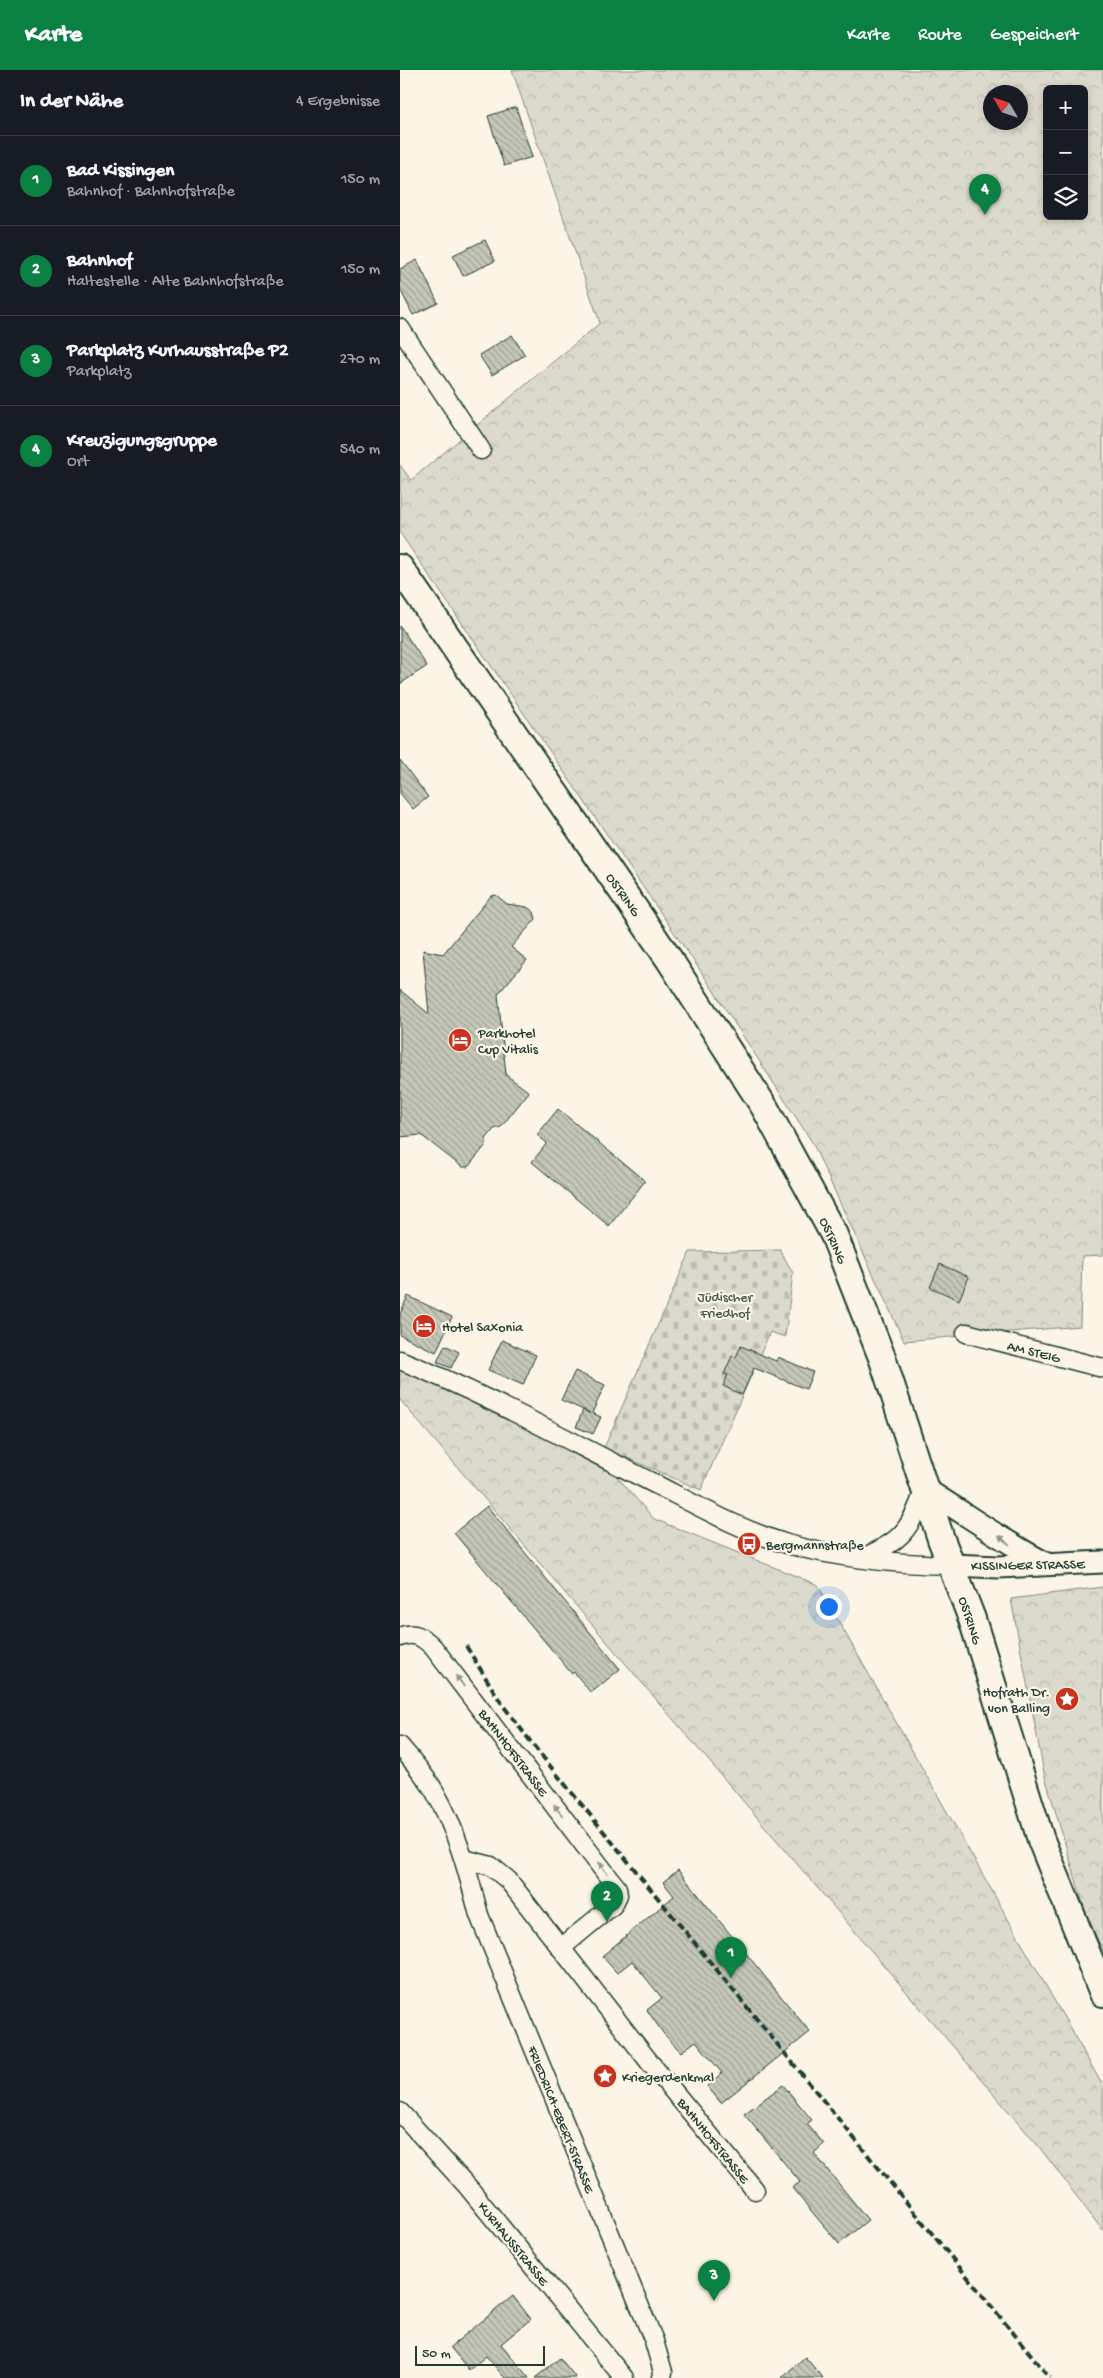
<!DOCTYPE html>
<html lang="de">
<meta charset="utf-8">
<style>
body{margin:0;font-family:"Gochi Hand",sans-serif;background:#20242c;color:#f1f3f6}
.controls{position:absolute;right:15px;top:15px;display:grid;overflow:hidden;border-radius:8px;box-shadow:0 2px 8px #0003}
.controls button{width:45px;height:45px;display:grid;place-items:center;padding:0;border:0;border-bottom:1px solid #363941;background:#171b24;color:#f1f3f6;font:25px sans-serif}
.compass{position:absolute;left:583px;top:15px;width:45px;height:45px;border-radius:50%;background:#171b24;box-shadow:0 2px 8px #0003;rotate:309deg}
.scale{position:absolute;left:15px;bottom:12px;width:130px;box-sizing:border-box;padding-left:5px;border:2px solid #1f3d34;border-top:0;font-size:14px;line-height:18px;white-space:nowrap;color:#1f3d34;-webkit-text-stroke:4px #fcf5e5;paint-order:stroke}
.you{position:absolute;left:428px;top:1536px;width:18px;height:18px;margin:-12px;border:4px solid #fff;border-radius:50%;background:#1a73e8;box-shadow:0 0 0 8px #1a73e833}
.badge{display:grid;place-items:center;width:32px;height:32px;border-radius:50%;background:#0b8043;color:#fff;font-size:16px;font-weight:700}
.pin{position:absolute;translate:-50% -41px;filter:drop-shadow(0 1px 2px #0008)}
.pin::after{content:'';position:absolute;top:26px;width:18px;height:15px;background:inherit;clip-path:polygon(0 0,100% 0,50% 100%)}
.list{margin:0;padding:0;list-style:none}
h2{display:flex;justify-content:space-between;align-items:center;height:65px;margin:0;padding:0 20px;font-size:21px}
h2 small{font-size:16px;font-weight:400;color:#9ea1a6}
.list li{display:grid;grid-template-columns:32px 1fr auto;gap:15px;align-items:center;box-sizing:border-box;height:90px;padding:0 20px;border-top:1px solid #363941}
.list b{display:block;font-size:19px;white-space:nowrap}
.list p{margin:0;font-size:16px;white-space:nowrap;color:#9ea1a6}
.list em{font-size:16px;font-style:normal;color:#9ea1a6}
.icon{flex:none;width:28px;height:28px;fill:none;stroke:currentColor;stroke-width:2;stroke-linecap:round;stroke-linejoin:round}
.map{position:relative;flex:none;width:703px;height:2308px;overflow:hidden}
header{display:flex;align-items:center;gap:30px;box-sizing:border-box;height:70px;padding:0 25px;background:#0b8043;color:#fff}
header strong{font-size:24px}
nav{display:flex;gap:28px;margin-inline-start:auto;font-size:18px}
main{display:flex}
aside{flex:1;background:#171b24}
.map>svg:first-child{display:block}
</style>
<header>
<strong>Karte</strong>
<nav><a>Karte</a><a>Route</a><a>Gespeichert</a></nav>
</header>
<main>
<aside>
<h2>In der Nähe<small>4 Ergebnisse</small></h2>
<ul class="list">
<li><span class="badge">1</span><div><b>Bad Kissingen</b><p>Bahnhof · Bahnhofstraße</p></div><em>150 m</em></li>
<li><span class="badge">2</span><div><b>Bahnhof</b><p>Haltestelle · Alte Bahnhofstraße</p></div><em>150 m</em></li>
<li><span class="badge">3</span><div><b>Parkplatz Kurhausstraße P2</b><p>Parkplatz</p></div><em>270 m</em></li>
<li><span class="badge">4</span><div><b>Kreuzigungsgruppe</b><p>Ort</p></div><em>540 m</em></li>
</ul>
</aside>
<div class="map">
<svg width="703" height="2308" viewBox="0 0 703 2308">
<defs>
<pattern id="forest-crowns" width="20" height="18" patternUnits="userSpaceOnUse" patternTransform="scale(1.25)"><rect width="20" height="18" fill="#dcdacc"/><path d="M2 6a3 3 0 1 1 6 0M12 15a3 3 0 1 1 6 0" fill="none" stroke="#bcbcb0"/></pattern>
<pattern id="cemetery-stones" width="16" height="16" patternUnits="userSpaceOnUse" patternTransform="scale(1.25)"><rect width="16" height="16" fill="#dcdacc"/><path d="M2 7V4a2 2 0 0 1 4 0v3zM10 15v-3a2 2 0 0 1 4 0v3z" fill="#bcbcb0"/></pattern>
<pattern id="building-back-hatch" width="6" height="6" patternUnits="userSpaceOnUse" patternTransform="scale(1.25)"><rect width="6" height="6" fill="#c5c7b9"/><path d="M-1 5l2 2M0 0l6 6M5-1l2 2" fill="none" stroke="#9fa397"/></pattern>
</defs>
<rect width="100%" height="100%" fill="#fcf5e5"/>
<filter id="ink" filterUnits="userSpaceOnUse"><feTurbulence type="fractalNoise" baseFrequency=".02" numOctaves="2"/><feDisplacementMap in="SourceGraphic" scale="10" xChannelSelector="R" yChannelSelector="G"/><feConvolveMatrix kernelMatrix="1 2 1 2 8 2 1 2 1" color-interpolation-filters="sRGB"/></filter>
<g filter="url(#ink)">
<g fill="url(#forest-crowns)" stroke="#7e8c80" fill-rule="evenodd">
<path d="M112 0H703V1185L682 1186 680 1256 504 1271 412 1072 304 906 0 463V395L11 410 200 253ZM647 19H684V146H647ZM590 22H620V52H590Z"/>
<path d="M0 1299 45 1316 212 1401 254 1449 418 1515 703 2016V2161L640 2078 0 1330Z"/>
<path d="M703 1517V1881L687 1847 644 1703 611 1529Z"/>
</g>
<path fill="url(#cemetery-stones)" stroke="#7e8c80" d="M380 1180 393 1203 385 1267 370 1262 301 1420 204 1378 290 1182Z"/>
<g fill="url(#building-back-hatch)" stroke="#1f3d34">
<path d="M116 37 132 87 104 96 88 46Z"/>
<path d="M85 170 95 191 63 206 53 185Z"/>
<path d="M17 190 38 233 13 245 0 219V199Z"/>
<path d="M112 265 125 285 92 305 79 285Z"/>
<path d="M0 556 27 596 0 614Z"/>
<path d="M0 690 28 727 13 739 0 723Z"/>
<path d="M96 825 107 834 127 837 134 842 136 849 111 877 127 890 98 924 106 1005 129 1022 101 1057 94 1059 86 1069V1075L68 1097H62L21 1065 0 1067V920L29 944 23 880 43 884 91 826Z"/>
<path d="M158 1039 245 1111 209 1156 132 1092 147 1073 137 1065Z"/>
<path d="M540 1194 569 1207 559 1230 530 1217Z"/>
<path d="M8 1226 52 1247 36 1282 0 1265V1244Z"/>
<path d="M102 1270 136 1285 123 1315 88 1300Z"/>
<path d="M45 1275 59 1282 51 1298 37 1292Z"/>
<path d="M341 1276 376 1291 378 1287 413 1302 406 1319 354 1298 342 1325 323 1316 328 1305 324 1304 332 1286 336 1287Z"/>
<path d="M175 1301 205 1315 192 1343 201 1347 193 1364 176 1357 183 1340 190 1343 161 1330Z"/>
<path d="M87 1436 220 1599 191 1623 174 1602 172 1604 54 1463Z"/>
<path d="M278 1800 410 1962 321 2033 307 2016 322 2003 296 1971 281 1982 263 1963 247 1940 262 1928 232 1891 217 1903 202 1886 274 1826 263 1812Z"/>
<path d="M383 2015 412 2050 407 2054 424 2074 414 2083 468 2150 439 2174 392 2118 400 2112 344 2044Z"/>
<path d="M113 2226 131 2249 101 2274 129 2308H105L86 2286 69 2300 50 2277Z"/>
<path d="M405 2287 423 2308H381Z"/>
<path d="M160 2288 176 2308H135Z"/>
</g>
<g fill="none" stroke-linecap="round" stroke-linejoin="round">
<g stroke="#1f3d34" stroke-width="21">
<g id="minor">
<path d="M0 258 81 380"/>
<path d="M566 1263 703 1298"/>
<path d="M0 1290C87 1325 169 1371 253 1413 296 1435 340 1460 387 1474 441 1489 497 1494 553 1495"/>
<path d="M462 1488C503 1471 510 1459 525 1419"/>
<path d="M0 1567C14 1561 23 1567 33 1577L217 1818 218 1825 213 1835 161 1878"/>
<path d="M0 1676C12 1690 25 1705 35 1722 57 1760 68 1803 79 1845L254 2271 263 2302 262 2308"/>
<path d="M64 1789 91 1796 108 1810 251 1994 355 2120"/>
<path d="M0 2042 68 2117 224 2308"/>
</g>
</g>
<g stroke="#1f3d34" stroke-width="25">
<g id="tertiary">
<path d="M525 1419C566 1444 604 1472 647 1494"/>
<path d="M553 1495 598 1497 703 1492"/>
</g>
</g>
<g stroke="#1f3d34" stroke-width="30">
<path id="primary" d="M0 498 269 889 365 1038 434 1165 483 1290 541 1469 572 1549 641 1770 703 1923"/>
</g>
<use href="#minor" stroke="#fcf5e5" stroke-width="18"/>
<use href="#tertiary" stroke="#fcf5e5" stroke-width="21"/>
<use href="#primary" stroke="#fcf5e5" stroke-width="26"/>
<path stroke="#1f3d34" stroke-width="4" stroke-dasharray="8 4" stroke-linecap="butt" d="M66 1576 102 1634 137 1680 650 2308"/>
</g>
<defs><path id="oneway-solid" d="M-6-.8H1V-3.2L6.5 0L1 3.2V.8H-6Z" transform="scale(1.25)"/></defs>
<g fill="#8e998c">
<use href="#oneway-solid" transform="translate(604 1470) rotate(-141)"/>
<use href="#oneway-solid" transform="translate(60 1611) rotate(-127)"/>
<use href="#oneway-solid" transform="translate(158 1740) rotate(-127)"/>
<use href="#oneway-solid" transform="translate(203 1798) rotate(-127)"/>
</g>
</g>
<defs>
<g id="hotel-disc" transform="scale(1.25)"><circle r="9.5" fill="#c8321e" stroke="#fcf5e5"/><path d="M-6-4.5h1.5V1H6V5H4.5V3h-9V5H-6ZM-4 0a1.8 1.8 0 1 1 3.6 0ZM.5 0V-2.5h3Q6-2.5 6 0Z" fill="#fff"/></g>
<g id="bus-disc" transform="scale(1.25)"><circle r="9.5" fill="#c8321e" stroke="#fcf5e5"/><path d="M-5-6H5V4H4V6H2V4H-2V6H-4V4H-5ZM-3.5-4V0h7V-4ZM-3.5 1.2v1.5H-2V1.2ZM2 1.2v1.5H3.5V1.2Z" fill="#fff"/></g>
<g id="sight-disc" transform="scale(1.25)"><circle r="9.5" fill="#c8321e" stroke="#fcf5e5"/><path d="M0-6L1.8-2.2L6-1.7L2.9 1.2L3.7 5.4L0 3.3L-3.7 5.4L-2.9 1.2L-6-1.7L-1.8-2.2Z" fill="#fff"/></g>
</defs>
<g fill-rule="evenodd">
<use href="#hotel-disc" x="60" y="970"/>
<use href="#hotel-disc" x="24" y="1256"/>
<use href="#bus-disc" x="349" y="1474"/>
<use href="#sight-disc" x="667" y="1629"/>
<use href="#sight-disc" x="205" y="2006"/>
</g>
<g text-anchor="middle" stroke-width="4.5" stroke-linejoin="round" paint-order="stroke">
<g font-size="14" fill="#1f3d34" stroke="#fcf5e5">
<text transform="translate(224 824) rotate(55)" y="5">OSTRING</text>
<text transform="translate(434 1170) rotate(66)" y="5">OSTRING</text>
<text transform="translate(634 1281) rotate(14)" y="5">AM STEIG</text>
<text transform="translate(628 1494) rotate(-1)" y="5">KISSINGER STRASSE</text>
<text transform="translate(571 1550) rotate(72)" y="5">OSTRING</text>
<text transform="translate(114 1682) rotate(53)" y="5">BAHNHOFSTRASSE</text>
<text transform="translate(162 2049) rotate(68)" y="5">FRIEDRICH-EBERT-STRASSE</text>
<text transform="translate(314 2070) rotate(51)" y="5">BAHNHOFSTRASSE</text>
<text transform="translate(114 2173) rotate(51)" y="5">KURHAUSSTRASSE</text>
</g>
<g font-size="14" fill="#1f3d34" stroke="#fcf5e5" text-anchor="start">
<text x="78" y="967">Parkhotel<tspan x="78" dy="16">Cup Vitalis</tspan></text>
<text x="42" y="1261">Hotel Saxonia</text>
<text x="366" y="1479">Bergmannstraße</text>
<text x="650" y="1626" text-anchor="end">Hofrath Dr.<tspan x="650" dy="16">von Balling</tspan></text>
<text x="222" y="2011">Kriegerdenkmal</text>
</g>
<g font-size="14" fill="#455c52" stroke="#fcf5e5">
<text x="325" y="1231">Jüdischer<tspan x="325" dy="16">Friedhof</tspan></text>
</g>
</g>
</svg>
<div class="controls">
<button>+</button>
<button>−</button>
<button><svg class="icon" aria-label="layers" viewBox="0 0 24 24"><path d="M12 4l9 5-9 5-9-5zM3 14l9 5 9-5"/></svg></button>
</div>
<svg class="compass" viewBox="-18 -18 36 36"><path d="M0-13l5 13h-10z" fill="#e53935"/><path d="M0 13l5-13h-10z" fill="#9ea1a6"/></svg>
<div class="scale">50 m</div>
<div class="you"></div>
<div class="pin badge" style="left:331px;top:1908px">1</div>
<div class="pin badge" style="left:207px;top:1852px">2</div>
<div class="pin badge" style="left:314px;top:2231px">3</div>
<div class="pin badge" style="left:585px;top:145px">4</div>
</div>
</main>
